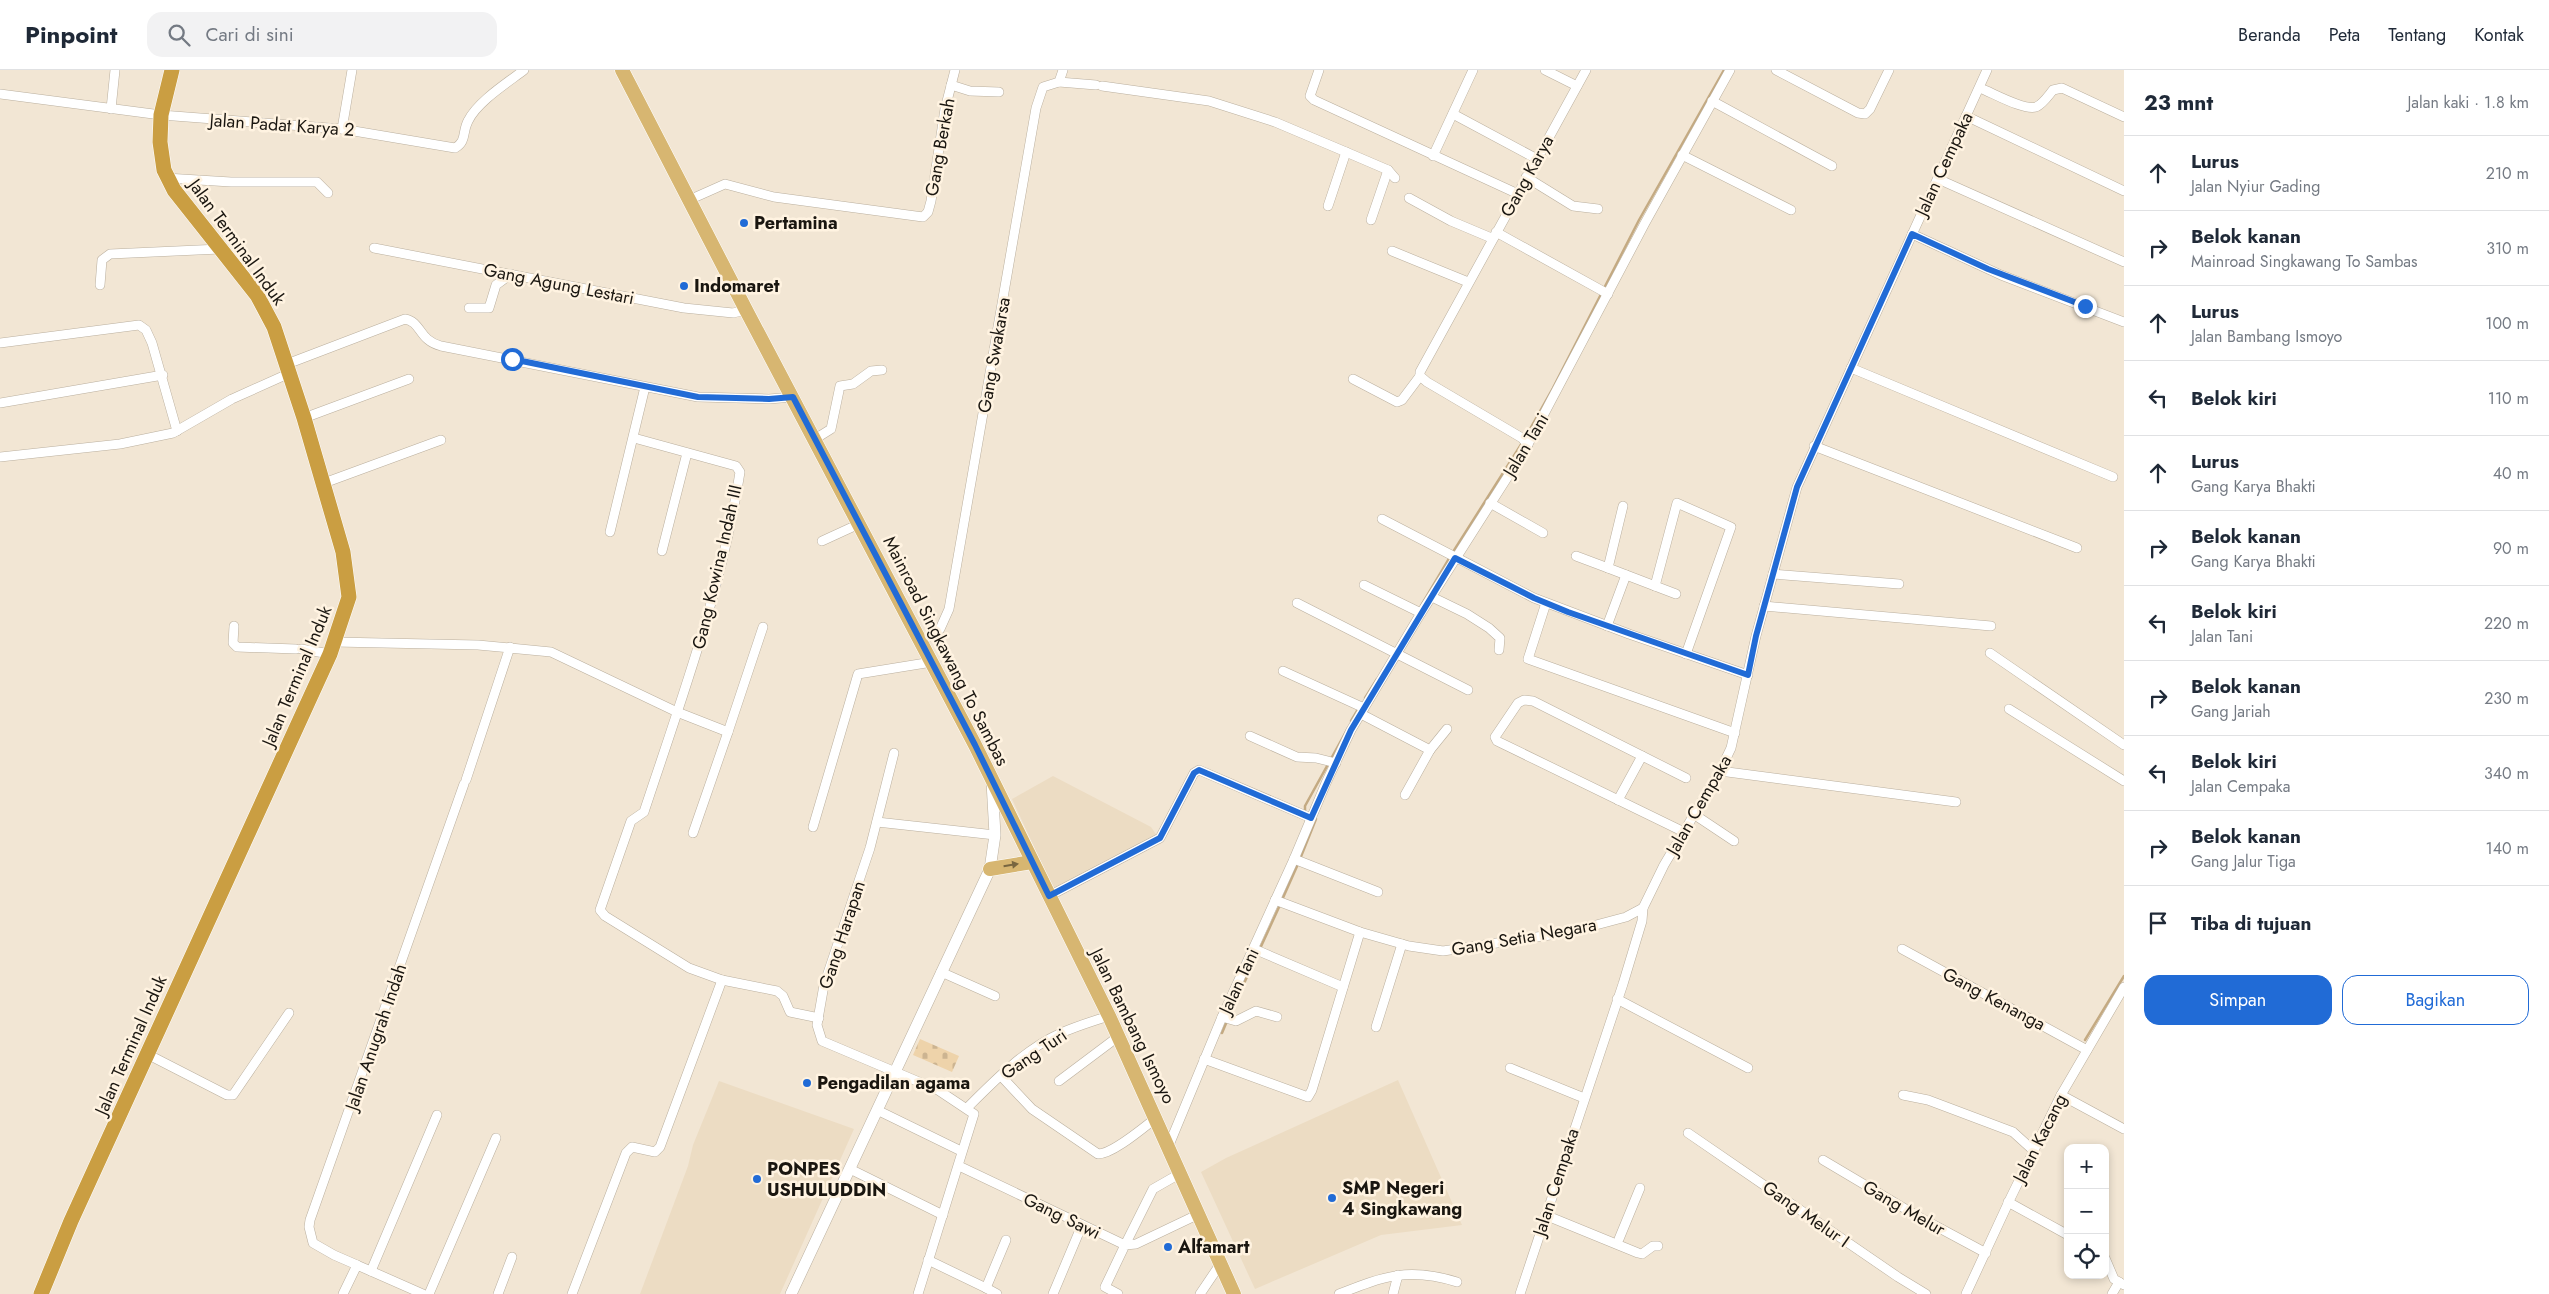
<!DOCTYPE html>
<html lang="id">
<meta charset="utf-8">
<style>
body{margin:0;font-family:Jost,sans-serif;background:#f2f2f3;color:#1f2937}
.controls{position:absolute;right:15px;bottom:15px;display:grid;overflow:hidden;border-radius:10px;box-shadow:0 2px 8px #0003}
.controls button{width:45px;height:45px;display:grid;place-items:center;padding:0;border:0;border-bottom:1px solid #e0e1e3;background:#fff;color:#1f2937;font:25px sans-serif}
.stop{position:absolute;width:15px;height:15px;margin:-11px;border:4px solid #216bd6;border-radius:50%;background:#fff}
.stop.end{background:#216bd6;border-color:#fff;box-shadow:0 1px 5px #0008}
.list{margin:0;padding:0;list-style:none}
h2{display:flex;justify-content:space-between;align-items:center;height:65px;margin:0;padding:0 20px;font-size:21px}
h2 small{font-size:16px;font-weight:400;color:#747a83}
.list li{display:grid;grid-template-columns:32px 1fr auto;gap:15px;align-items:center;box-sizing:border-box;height:75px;padding:0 20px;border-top:1px solid #e0e1e3}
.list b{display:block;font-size:19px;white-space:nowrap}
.list p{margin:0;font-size:16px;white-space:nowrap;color:#747a83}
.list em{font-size:16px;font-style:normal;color:#747a83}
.actions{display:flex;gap:10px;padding:15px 20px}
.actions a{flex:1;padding:11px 0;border:1px solid #216bd6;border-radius:15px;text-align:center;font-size:18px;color:#216bd6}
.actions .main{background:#216bd6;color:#fff}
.icon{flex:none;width:28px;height:28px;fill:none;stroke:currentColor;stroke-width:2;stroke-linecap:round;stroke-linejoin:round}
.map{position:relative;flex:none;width:2124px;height:1224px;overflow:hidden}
header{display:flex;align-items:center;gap:30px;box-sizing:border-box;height:70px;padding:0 25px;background:#fff;border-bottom:1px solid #e0e1e3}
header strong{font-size:24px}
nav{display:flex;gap:28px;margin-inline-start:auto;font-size:18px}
.search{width:350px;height:45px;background:#f2f2f3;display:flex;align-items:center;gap:12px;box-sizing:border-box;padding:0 18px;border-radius:15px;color:#747a83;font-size:19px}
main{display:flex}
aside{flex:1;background:#fff}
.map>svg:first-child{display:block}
</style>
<header>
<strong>Pinpoint</strong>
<div class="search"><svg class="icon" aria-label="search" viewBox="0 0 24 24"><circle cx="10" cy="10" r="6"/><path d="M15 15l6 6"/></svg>Cari di sini</div>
<nav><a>Beranda</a><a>Peta</a><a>Tentang</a><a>Kontak</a></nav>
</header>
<main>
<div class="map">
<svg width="2124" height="1224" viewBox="0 0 2124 1224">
<defs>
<pattern id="cemetery-stones" width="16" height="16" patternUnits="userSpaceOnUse" patternTransform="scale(1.25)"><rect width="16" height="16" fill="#eed3aa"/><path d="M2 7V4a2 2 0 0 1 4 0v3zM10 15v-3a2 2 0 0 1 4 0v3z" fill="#ccb491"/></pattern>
</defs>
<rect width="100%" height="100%" fill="#f2e6d4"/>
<g fill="#ecdcc3">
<path d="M1053 706 1151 757 1158 767 1053 818 1012 729Z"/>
<path d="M1398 1010 1462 1155 1381 1165 1255 1219 1201 1102 1226 1088Z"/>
<path d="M719 1011 854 1059 780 1224H640L688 1096 693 1075Z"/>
</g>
<path fill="url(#cemetery-stones)" d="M920 969 959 986 952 1002 913 985Z"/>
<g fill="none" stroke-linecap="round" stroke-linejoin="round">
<g stroke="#c4aa82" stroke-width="2.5">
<path d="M1525 368 1553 318 1639 150 1724 0"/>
<path d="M1453 482 1522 373"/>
<path d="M1421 536 1450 487"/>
<path d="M1365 628 1377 609"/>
<path d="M1351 651 1357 641"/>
<path d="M1305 741V736L1348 658"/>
<path d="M1300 789 1316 749 1313 748"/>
<path d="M1282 830 1298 794"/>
<path d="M1229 946 1280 835"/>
<path d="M1222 963 1227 951"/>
<path d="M2085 970 2124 906"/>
</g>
<g stroke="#baaf9e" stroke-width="10">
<g id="minor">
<path d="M1319 0 1310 26 1314 30 1516 123"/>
<path d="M1545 0 1577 16"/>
<path d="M1776 0 1858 43 1865 44 1870 39 1889 0"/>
<path d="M1059 12 1096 15"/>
<path d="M951 15 970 21 999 22"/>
<path d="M1102 16 1209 31 1275 52 1346 82 1388 100 1395 108"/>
<path d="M1980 18C1993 23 2024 41 2036 37 2043 34 2048 26 2053 20L2062 18 2124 47"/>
<path d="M0 24 161 45 342 59 455 78C467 71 462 62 468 51 477 32 507 13 524 0"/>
<path d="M1712 31 1832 96"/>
<path d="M111 39 115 0"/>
<path d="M1453 44 1537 89"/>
<path d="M1966 46 2124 121"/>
<path d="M342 59 352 0"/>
<path d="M1682 85 1791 140"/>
<path d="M1433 86 1473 0"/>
<path d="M1526 107 1573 136 1598 139"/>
<path d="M166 108 231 112H317L328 123"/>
<path d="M1938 109 2124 192"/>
<path d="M1409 128 1451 151 1489 167H1494"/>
<path d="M689 130 725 114 774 127 923 147 928 142 931 131 945 39 955 0"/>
<path d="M1328 136 1346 82"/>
<path d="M1371 150 1388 100"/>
<path d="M1496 162 1608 224"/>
<path d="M1912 164 2001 205 2124 252"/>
<path d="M374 178 684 238 733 243 746 240"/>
<path d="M1392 181 1468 212"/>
<path d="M100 215 102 190 110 184 220 179"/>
<path d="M469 238H489L496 215 511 204"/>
<path d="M0 273 139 255 146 260 152 273 177 361"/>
<path d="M287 294 405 249C422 252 418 270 441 276L698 327 769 329 793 327"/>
<path d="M1851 298 2113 407"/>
<path d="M1353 309 1397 332 1402 330 1420 306"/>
<path d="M0 333 163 305"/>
<path d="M304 348 409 309"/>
<path d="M634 368 736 396 740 402C722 519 681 630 644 742L631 751 600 840 605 846 689 898 722 910 777 921 783 926 790 942 819 948"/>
<path d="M815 369 831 359 840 316 853 314 871 301 882 300"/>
<path d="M1528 375 1522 368 1427 312 1420 306V302L1586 0"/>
<path d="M1814 376 2077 478"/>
<path d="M0 387 120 374 173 363 232 329 290 303"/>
<path d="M324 413 441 370"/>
<path d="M1490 433 1543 463"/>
<path d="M1623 436 1608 498 1655 516"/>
<path d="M1382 449 1534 528 1629 564 1748 605"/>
<path d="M610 462 645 317"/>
<path d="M822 471 859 454"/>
<path d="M662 481 687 383"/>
<path d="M1576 486 1608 498"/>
<path d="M1773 504 1899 514"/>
<path d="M1364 515 1421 543"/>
<path d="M1676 524 1655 516 1677 433 1731 457 1686 584"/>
<path d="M1432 527 1467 544 1489 558 1500 568 1499 580"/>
<path d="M1297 533 1468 620"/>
<path d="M1546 533 1528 589 1735 663"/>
<path d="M1764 536 1991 556"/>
<path d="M234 556 233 573 237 577 296 579"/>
<path d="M1607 556 1626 505"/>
<path d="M335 572 478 575 551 582 677 642 728 662 763 557"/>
<path d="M921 572 940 559 949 539 1036 38 1043 17 1059 12 1063 0"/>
<path d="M301 579 330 584"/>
<path d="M1990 583 2124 675"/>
<path d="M1283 601 1364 638"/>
<path d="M2009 639 2124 711"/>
<path d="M1361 644 1430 680 1447 659"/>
<path d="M1250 666 1297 687 1316 688 1336 693"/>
<path d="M894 683 870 778 824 915 817 955 822 971 938 1020 974 1044 918 1224"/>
<path d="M1720 701 1956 732"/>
<path d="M466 710 510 577"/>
<path d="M1405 725 1430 680"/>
<path d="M1618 730 1642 686"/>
<path d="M1695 745 1734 771"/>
<path d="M877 752 995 765"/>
<path d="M813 757 858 604 932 592"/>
<path d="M1684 762 1497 671 1495 667 1518 633 1524 630 1533 631 1686 708"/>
<path d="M693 763 728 662"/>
<path d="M1294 789 1378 822"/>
<path d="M1049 826 1160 768 1194 703 1199 700 1311 748"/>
<path d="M1275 830 1360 862 1409 876 1443 881 1550 865 1596 855 1626 847 1643 838"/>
<path d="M1254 879 1343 917"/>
<path d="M1902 879 2087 980"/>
<path d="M941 902 995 926"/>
<path d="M1617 929 1748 998"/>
<path d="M1222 947 1236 951 1256 941 1277 947"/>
<path d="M1376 957 1402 874"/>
<path d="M147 984 227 1025H233L289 943"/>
<path d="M1204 989 1308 1027 1312 1020 1360 862"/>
<path d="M1510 998 1584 1028"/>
<path d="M1001 1006 1032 1039 1098 1084C1113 1084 1144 1057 1156 1048"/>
<path d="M1059 1011 1119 966"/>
<path d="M1903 1025 1928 1030 2013 1062 2034 1081"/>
<path d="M2061 1025 2124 1059"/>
<path d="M967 1038C994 1011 1025 979 1061 963 1077 956 1093 951 1109 946"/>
<path d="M877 1040 959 1080"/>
<path d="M1688 1063 1898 1207 1926 1224"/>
<path d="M1169 1075 1222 947 1294 789 1326 713 1351 660 1421 543 1526 378 1645 153 1730 0"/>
<path d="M1823 1090 1919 1147 1986 1183"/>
<path d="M959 1096 1125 1175 1153 1119 1181 1103"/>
<path d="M850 1099 943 1145"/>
<path d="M2008 1132 2068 1165"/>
<path d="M1545 1145 1638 1183 1642 1184 1653 1176H1658"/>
<path d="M1619 1169 1640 1118"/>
<path d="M2105 1188 2114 1209 2124 1215"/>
<path d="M928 1190 986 1218 1006 1170"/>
<path d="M357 1195 334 1185 313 1173 309 1157 310 1150 464 714"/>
<path d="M371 1201 437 1045"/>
<path d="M986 1218 997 1224"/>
<path d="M343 1224 357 1195 423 1224"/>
<path d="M429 1224 496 1068"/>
<path d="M498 1224 512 1187"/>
<path d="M572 1224 626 1083 632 1077 655 1082 660 1077 722 910"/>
<path d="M1053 1224 1082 1155"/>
<path d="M1118 1224 1105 1217 1125 1175 1136 1174 1199 1144"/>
<path d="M1200 1224 1221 1193"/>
<path d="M1339 1224C1384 1206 1409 1197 1457 1212"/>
<path d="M1393 1224 1398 1205"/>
<path d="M1520 1224 1623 914 1642 851 1643 838 1664 795 1720 701 1731 678 1756 566 1797 417 1987 0"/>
<path d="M1966 1224 2011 1127 2061 1025 2124 917"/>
<path d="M2112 1224 2119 1212"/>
</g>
</g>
<g stroke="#baaf9e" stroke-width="12">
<path id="tertiary" d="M791 1224 990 799 995 765 992 712"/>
</g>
<g stroke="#fff" stroke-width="15">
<g id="primary">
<path d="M622 0 746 240 975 675 1109 946 1234 1224"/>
<path d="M990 799 1032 792"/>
</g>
</g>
<g stroke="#fff" stroke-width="16">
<path id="trunk" d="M41 1224 71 1151 330 584 349 527 343 482 304 348 274 257 257 225 174 120 164 100 160 72 161 45 172 0"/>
</g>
<use href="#minor" stroke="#fff" stroke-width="9"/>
<use href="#tertiary" stroke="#fff" stroke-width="11"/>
<use href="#primary" stroke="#d7b671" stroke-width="14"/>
<use href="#trunk" stroke="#ca9e42" stroke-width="15"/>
</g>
<defs><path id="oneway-solid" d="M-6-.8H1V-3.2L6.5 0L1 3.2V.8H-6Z" transform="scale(1.25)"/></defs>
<use fill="#786640" href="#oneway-solid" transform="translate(1011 795) rotate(-9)"/>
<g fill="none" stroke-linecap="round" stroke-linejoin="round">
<path stroke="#216bd6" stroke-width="6" d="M512 289 698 327 769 329 793 327 975 675 1049 826 1160 768 1194 703 1199 700 1311 748 1351 660 1455 488 1534 528 1568 542 1748 605 1756 566 1797 417 1912 164 1988 199 2085 236"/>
</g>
<g fill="#216bd6" stroke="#fff3e1" stroke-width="2">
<circle cx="744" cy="153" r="5"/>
<circle cx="684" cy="216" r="5"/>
<circle cx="807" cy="1013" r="5"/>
<circle cx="757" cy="1109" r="5"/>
<circle cx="1332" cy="1128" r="5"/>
<circle cx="1168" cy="1177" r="5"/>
</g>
<g text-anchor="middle" stroke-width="5" stroke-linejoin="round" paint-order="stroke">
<g font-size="18" fill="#1a1610" stroke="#fff3e1">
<text transform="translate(282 55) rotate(4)" y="6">Jalan Padat Karya 2</text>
<text transform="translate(940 77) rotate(-80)" y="6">Gang Berkah</text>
<text transform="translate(1944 94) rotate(-65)" y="6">Jalan Cempaka</text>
<text transform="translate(1527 106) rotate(-61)" y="6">Gang Karya</text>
<text transform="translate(237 172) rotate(54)" y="6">Jalan Terminal Induk</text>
<text transform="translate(559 214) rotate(11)" y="6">Gang Agung Lestari</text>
<text transform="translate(994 285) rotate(-80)" y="6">Gang Swakarsa</text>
<text transform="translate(1526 375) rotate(-59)" y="6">Jalan Tani</text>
<text transform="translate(717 497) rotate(-77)" y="6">Gang Kowina Indah III</text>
<text transform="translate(946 581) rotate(63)" y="6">Mainroad Singkawang To Sambas</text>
<text transform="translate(297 606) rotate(-67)" y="6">Jalan Terminal Induk</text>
<text transform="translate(1699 735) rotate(-60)" y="6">Jalan Cempaka</text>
<text transform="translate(842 865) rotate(-72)" y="6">Gang Harapan</text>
<text transform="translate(1524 867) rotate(-10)" y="6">Gang Setia Negara</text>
<text transform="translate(1239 911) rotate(-65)" y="6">Jalan Tani</text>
<text transform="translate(1994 929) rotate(28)" y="6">Gang Kenanga</text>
<text transform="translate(1133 956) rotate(64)" y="6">Jalan Bambang Ismoyo</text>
<text transform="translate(376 967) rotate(-71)" y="6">Jalan Anugrah Indah</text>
<text transform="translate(131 975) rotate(-66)" y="6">Jalan Terminal Induk</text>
<text transform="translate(1034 984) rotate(-34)" y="6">Gang Turi</text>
<text transform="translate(2040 1068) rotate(-63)" y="6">Jalan Kacang</text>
<text transform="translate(1556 1112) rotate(-72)" y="6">Jalan Cempaka</text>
<text transform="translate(1904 1138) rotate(30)" y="6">Gang Melur</text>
<text transform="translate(1806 1144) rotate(35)" y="6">Gang Melur I</text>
<text transform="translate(1062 1146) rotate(26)" y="6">Gang Sawi</text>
</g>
<g font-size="18" font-weight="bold" fill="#1a1610" stroke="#fff3e1" text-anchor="start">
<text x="754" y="159">Pertamina</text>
<text x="694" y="222">Indomaret</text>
<text x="817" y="1019">Pengadilan agama</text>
<text x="767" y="1105">PONPES<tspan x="767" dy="21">USHULUDDIN</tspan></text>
<text x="1342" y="1124">SMP Negeri<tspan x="1342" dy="21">4 Singkawang</tspan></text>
<text x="1178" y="1183">Alfamart</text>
</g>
</g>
</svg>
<div class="controls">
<button>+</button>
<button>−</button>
<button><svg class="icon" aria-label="locate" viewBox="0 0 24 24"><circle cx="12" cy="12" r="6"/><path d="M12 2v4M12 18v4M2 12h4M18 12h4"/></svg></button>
</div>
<div class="stop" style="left:512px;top:289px"></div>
<div class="stop end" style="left:2085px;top:236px"></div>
</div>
<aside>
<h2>23 mnt<small>Jalan kaki · 1.8 km</small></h2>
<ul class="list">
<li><svg class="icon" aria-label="ahead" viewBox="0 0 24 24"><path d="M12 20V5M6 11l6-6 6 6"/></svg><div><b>Lurus</b><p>Jalan Nyiur Gading</p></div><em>210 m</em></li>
<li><svg class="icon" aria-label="right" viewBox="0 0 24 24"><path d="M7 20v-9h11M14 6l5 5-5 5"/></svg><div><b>Belok kanan</b><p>Mainroad Singkawang To Sambas</p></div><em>310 m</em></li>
<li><svg class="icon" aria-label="ahead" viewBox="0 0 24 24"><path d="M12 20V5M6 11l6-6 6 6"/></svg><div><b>Lurus</b><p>Jalan Bambang Ismoyo</p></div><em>100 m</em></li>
<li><svg class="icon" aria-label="left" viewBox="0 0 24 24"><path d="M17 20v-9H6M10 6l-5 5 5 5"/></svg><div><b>Belok kiri</b></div><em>110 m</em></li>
<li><svg class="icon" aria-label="ahead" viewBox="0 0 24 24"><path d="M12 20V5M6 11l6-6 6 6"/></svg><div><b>Lurus</b><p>Gang Karya Bhakti</p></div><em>40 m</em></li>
<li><svg class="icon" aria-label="right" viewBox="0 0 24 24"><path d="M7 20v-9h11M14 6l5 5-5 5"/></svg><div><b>Belok kanan</b><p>Gang Karya Bhakti</p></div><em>90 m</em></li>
<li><svg class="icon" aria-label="left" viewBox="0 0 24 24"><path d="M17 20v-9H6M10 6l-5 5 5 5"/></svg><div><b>Belok kiri</b><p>Jalan Tani</p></div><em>220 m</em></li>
<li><svg class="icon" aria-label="right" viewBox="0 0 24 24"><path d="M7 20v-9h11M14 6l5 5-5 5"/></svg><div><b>Belok kanan</b><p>Gang Jariah</p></div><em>230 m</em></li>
<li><svg class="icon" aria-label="left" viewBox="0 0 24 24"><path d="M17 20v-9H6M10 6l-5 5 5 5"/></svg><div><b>Belok kiri</b><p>Jalan Cempaka</p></div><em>340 m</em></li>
<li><svg class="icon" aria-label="right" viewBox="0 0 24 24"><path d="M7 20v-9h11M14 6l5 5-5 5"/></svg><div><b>Belok kanan</b><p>Gang Jalur Tiga</p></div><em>140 m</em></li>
<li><svg class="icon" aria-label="arrive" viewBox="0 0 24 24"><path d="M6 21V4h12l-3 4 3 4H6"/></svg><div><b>Tiba di tujuan</b></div></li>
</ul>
<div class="actions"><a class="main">Simpan</a><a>Bagikan</a></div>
</aside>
</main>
